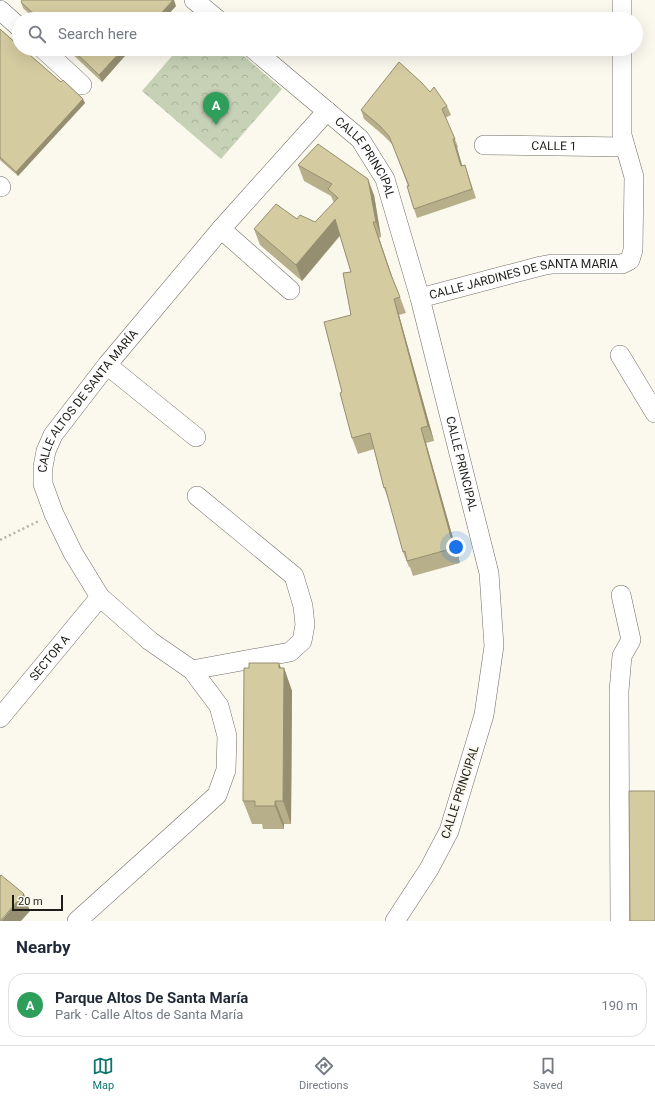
<!DOCTYPE html>
<meta charset="utf-8">
<style>
body{margin:0;font-family:Roboto,sans-serif;background:#f6f6f7;color:#1f2937}
.scale{position:absolute;left:12px;bottom:10px;width:51px;box-sizing:border-box;padding-left:4px;border:2px solid #1e1d19;border-top:0;font-size:11px;line-height:14px;white-space:nowrap;color:#1e1d19;-webkit-text-stroke:3px #fbf8ee;paint-order:stroke}
.you{position:absolute;left:456px;top:547px;width:14px;height:14px;margin:-10px;border:3px solid #fff;border-radius:50%;background:#1a73e8;box-shadow:0 0 0 6px #1a73e833}
.badge{display:grid;place-items:center;width:26px;height:26px;border-radius:50%;background:#0f766e;color:#fff;font-size:13px;font-weight:700}
.pin{position:absolute;translate:-50% -33px;filter:drop-shadow(0 1px 2px #0008)}
.pin::after{content:'';position:absolute;top:21px;width:14px;height:12px;background:inherit;clip-path:polygon(0 0,100% 0,50% 100%)}
.list{margin:0;padding:0;list-style:none}
h2{display:flex;justify-content:space-between;align-items:center;height:52px;margin:0;padding:0 16px;font-size:17px}
h2 small{font-size:13px;font-weight:400;color:#747a83}
.list li{display:grid;grid-template-columns:26px 1fr auto;gap:12px;align-items:center;box-sizing:border-box;height:64px;margin:0 8px 8px;padding:0 8px;border:1px solid #e0e1e3;border-radius:16px}
.list b{display:block;font-size:15px;white-space:nowrap}
.list p{margin:0;font-size:13px;white-space:nowrap;color:#747a83}
.list em{font-size:13px;font-style:normal;color:#747a83}
.icon{flex:none;width:22px;height:22px;fill:none;stroke:currentColor;stroke-width:2;stroke-linecap:round;stroke-linejoin:round}
.map{position:relative;flex:none;width:655px;height:921px;overflow:hidden}
.search{position:absolute;background:#fff;box-shadow:0 4px 16px #0002;left:12px;right:12px;top:12px;height:44px;display:flex;align-items:center;gap:10px;box-sizing:border-box;padding:0 14px;border-radius:22px;color:#747a83;font-size:15px}
.sheet{height:124px;background:#fff}
nav{display:flex;justify-content:space-around;align-items:center;box-sizing:border-box;height:56px;border-top:1px solid #e0e1e3;background:#fff;font-size:11px;color:#747a83}
nav a{display:grid;justify-items:center;gap:2px}
nav .on{color:#0f766e}
.map>svg:first-child{display:block}
</style>
<div class="map">
<svg width="655" height="921" viewBox="0 0 655 921">
<defs>
<pattern id="park-crowns" width="20" height="18" patternUnits="userSpaceOnUse"><rect width="20" height="18" fill="#c6d1b5"/><path d="M2 6a3 3 0 1 1 6 0M12 15a3 3 0 1 1 6 0" fill="none" stroke="#aab39b"/></pattern>
</defs>
<rect width="100%" height="100%" fill="#fbf8ee"/>
<path fill="url(#park-crowns)" d="M178 49H236L282 89 221 159 142 91Z"/>
<g fill="none" stroke-linecap="round" stroke-linejoin="round">
<g stroke="#6f6d65" stroke-width="20">
<g id="minor">
<path d="M194 0 217 19"/>
<path d="M622 0V19"/>
<path d="M0 10 19 27"/>
<path d="M43 49 82 85"/>
<path id="s1" d="M253 49 360 139 385 179 420 298 489 573 494 646 484 715 449 831 429 869 395 921"/>
<path id="s2" d="M484 145 625 147"/>
<path d="M0 186 1 187"/>
<path d="M221 229 290 290"/>
<path id="s3" d="M420 298 541 266 552 264H622L630 260 633 250 634 177 622 135V49"/>
<path d="M620 355 655 413"/>
<path d="M107 365 196 437"/>
<path d="M192 670 290 652 302 641 305 625 303 606 294 576 197 496"/>
<path id="s4" d="M0 718 100 597"/>
<path id="s5" d="M77 921 217 795 226 770 227 736 219 706 192 670 150 641 100 597 73 553 54 514 43 484V467L46 451 53 435 107 365 221 229 327 111"/>
<path d="M620 921 619 691 622 656 631 640 621 595"/>
</g>
</g>
<path stroke="#b6b3ab" stroke-width="2.5" stroke-dasharray="2 3" stroke-linecap="butt" d="M0 540 39 521"/>
<use href="#minor" stroke="#fff" stroke-width="19"/>
</g>
<g fill="#b7af8a">
<path d="M21 2 176 6 164 19H35L23 8Z"/>
<path d="M0 29 85 103 18 176 0 160Z"/>
<path d="M67 49H131L102 82Z"/>
<path d="M430 92 447 106 451 115 445 118 455 139 458 147 457 148 462 166 465 165 476 198 417 218 414 209 408 186 393 145 383 135 364 119 361 110Z"/>
<path d="M298 165 374 195 381 237 379 238 393 280 400 297 406 313 399 315 434 441 426 443 460 563 413 576 410 567H409L403 552 390 503 384 488 374 449 358 454 352 438 342 392 351 315V272L340 236 302 281 260 245 254 229 297 219 315 222 334 203 331 196 304 181Z"/>
<path d="M281 668H284L292 691 291 824H284V829H263L262 824H252L243 801Z"/>
</g>
<g fill="#958e71">
<path d="M173 0H174L176 6 164 19H156Z"/>
<path d="M123 49H131L102 82 99 75Z"/>
<path d="M83 99 85 103 18 176 16 172Z"/>
<path d="M453 139 457 148 465 175 461 166Z"/>
<path d="M368 179 374 195 381 237 376 222Z"/>
<path d="M335 219 340 235 302 281 296 265Z"/>
<path d="M373 222 379 238 397 291 391 275Z"/>
<path d="M394 299 399 315 434 441 428 426Z"/>
<path d="M421 428 426 443 460 563 454 548Z"/>
<path d="M279 663 284 676V668L292 691 291 824 283 801Z"/>
<path d="M275 801 284 824V829L275 806Z"/>
<path d="M24 894 30 911 21 921H1Z"/>
</g>
<g fill="#d5cba1" stroke="#958e71">
<path d="M22 0H173L156 19H39L21 2Z"/>
<path d="M0 29 19 46V49H23L61 82 63 80 83 99 16 172 0 157Z"/>
<path d="M72 49H123L99 75Z"/>
<path d="M399 62 422 83 430 92 434 87 447 106 442 109 455 139H453L461 166 465 165 472 189 414 209 407 186H409L389 136 380 126 361 110Z"/>
<path d="M318 144 368 179 376 222H373L391 275 400 297 394 299 428 426 421 428 454 548 407 561 405 551 403 552 385 487 384 488 370 433 352 438 340 393 342 392 324 322 351 315 343 273 351 272 335 219 296 265 254 229 276 204 297 219 300 215 315 222 338 198 328 189 332 184 298 165Z"/>
<path d="M249 663H279V668H284L283 801H275V806H255V801H243L244 668H249Z"/>
<path d="M629 791H655V921H630Z"/>
<path d="M1 875 24 894 0 921V876Z"/>
</g>
<g text-anchor="middle" stroke-width="3.5" stroke-linejoin="round" paint-order="stroke">
<g font-size="12" fill="#1e1d19" stroke="#fbf8ee">
<text dy="4" stroke="none"><textPath href="#s2" startOffset="70">CALLE 1</textPath></text>
<text dy="4" stroke="none"><textPath href="#s1" startOffset="158">CALLE PRINCIPAL</textPath></text>
<text dy="4" stroke="none"><textPath href="#s3" startOffset="106">CALLE JARDINES DE SANTA MARIA</textPath></text>
<text dy="4" stroke="none"><textPath href="#s5" startOffset="667">CALLE ALTOS DE SANTA MARÍA</textPath></text>
<text dy="4" stroke="none"><textPath href="#s1" startOffset="482">CALLE PRINCIPAL</textPath></text>
<text dy="4" stroke="none"><textPath href="#s4" startOffset="78">SECTOR A</textPath></text>
<text transform="translate(460 792) rotate(-72)" y="4">CALLE PRINCIPAL</text>
</g>
</g>
</svg>
<div class="scale">20 m</div>
<div class="you"></div>
<div class="pin badge" style="left:216px;top:125px;background:#2e9e5b">A</div>
<div class="search"><svg class="icon" aria-label="search" viewBox="0 0 24 24"><circle cx="10" cy="10" r="6"/><path d="M15 15l6 6"/></svg>Search here</div>
</div>
<section class="sheet">
<h2>Nearby<small></small></h2>
<ul class="list">
<li><span class="badge" style="background:#2e9e5b">A</span><div><b>Parque Altos De Santa María</b><p>Park · Calle Altos de Santa María</p></div><em>190 m</em></li>
</ul>
</section>
<nav>
<a class="on"><svg class="icon" aria-label="map" viewBox="0 0 24 24"><path d="M3 6l6-2 6 2 6-2v14l-6 2-6-2-6 2zM9 4v14M15 6v14"/></svg>Map</a>
<a><svg class="icon" aria-label="directions" viewBox="0 0 24 24"><path d="M12 3l9 9-9 9-9-9zM9 14v-3h6M13 9l2 2-2 2"/></svg>Directions</a>
<a><svg class="icon" aria-label="saved" viewBox="0 0 24 24"><path d="M7 4h10v16l-5-4-5 4z"/></svg>Saved</a>
</nav>
